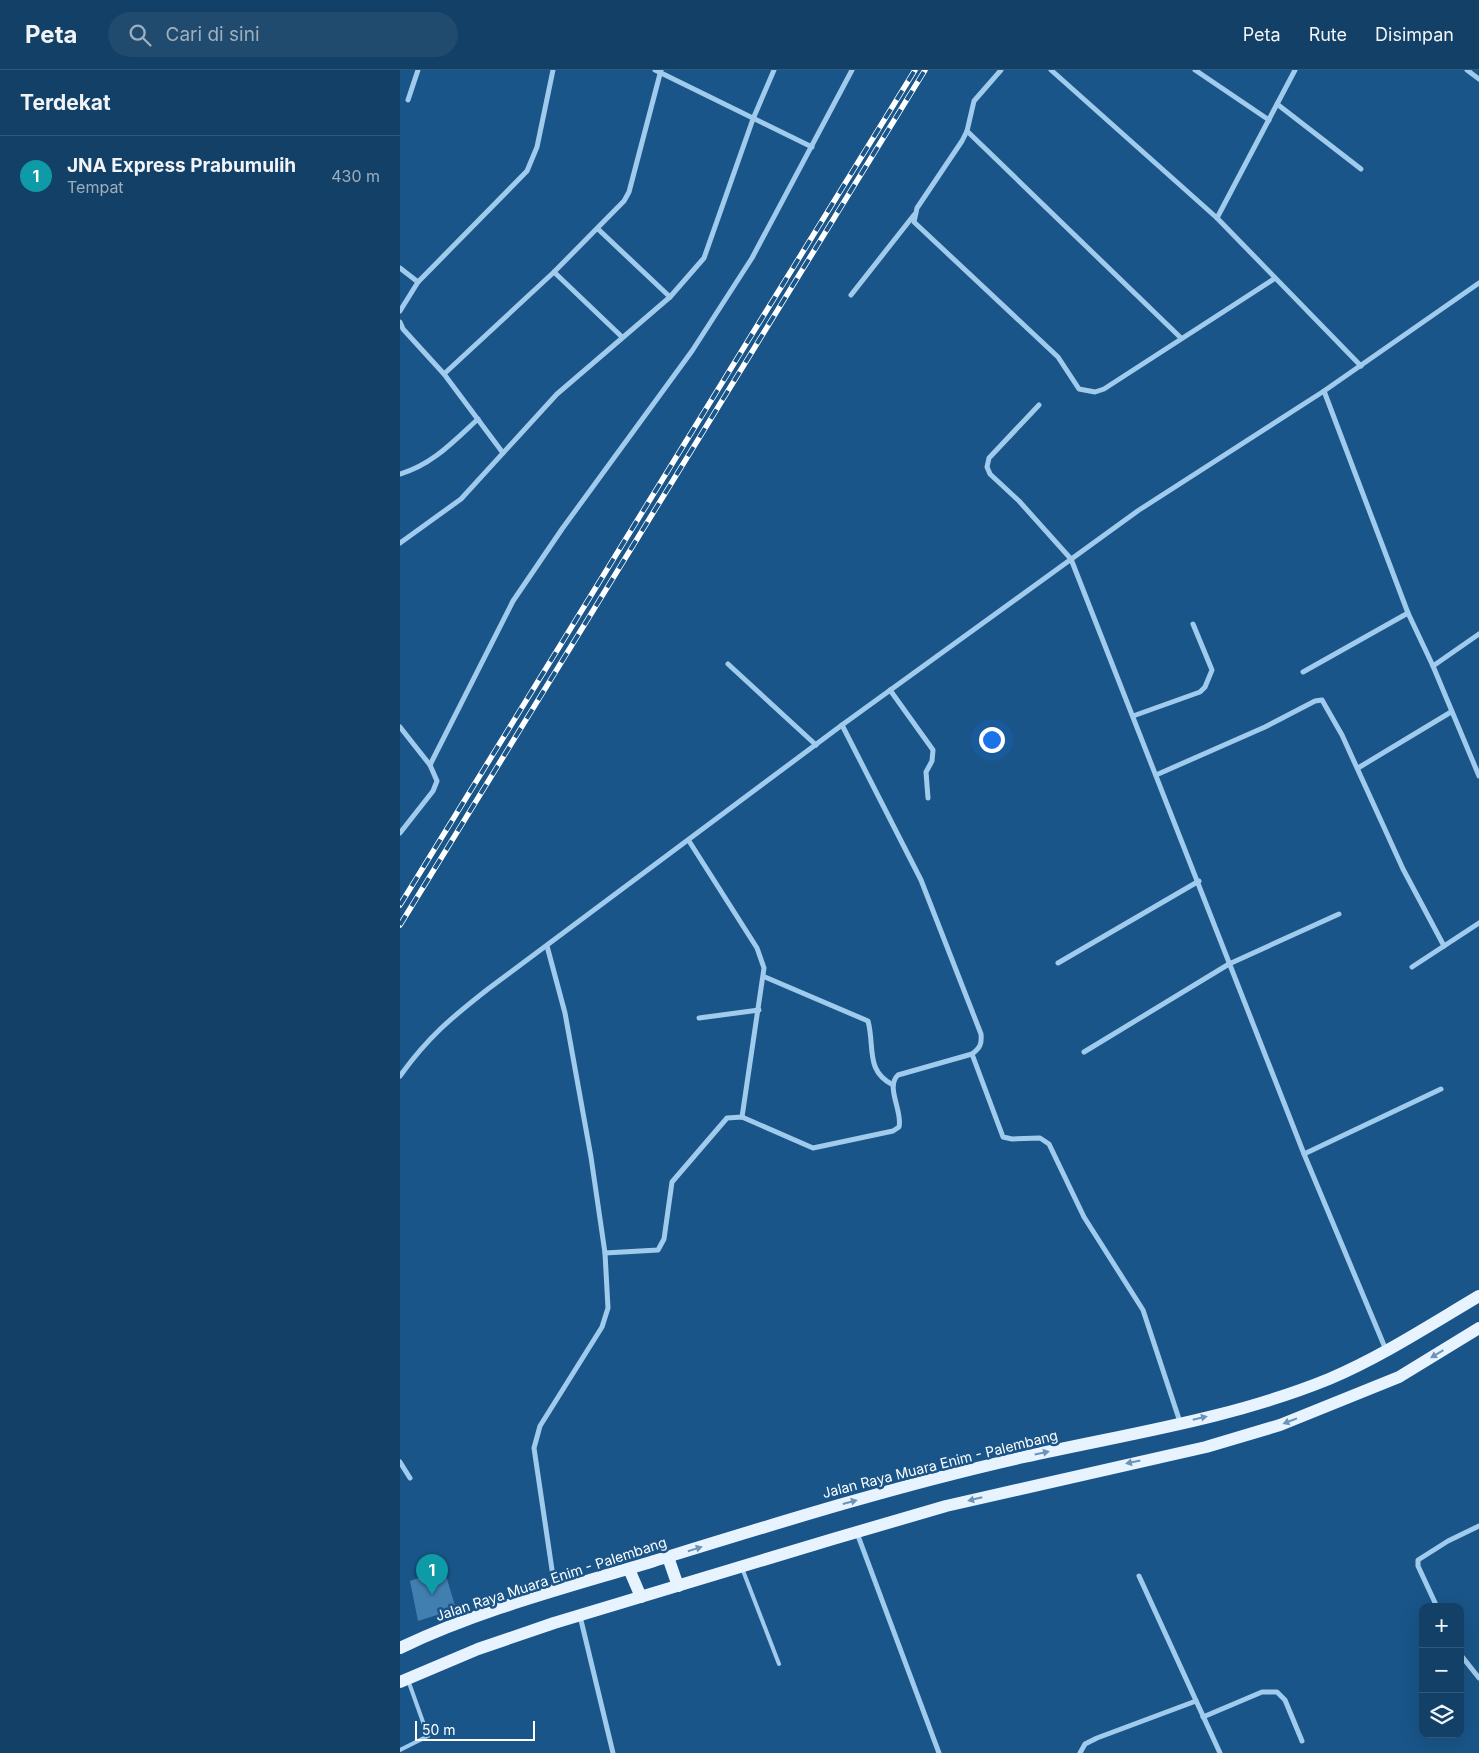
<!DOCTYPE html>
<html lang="id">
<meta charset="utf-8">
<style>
body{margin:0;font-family:Inter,sans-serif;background:#204b6f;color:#f1f3f6}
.controls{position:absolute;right:15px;bottom:15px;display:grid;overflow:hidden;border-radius:10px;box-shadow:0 5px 20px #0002}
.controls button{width:45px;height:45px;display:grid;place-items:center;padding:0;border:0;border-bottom:1px solid #32597a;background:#134066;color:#f1f3f6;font:25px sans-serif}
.scale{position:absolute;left:15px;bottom:12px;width:120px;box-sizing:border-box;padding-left:5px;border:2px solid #fff;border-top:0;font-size:14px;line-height:18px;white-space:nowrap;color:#fff;-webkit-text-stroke:4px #195588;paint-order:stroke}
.you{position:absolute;left:591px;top:669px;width:18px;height:18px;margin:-12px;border:4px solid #fff;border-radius:50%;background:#1a73e8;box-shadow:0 0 0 8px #1a73e833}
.badge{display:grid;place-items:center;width:32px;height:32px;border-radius:50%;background:#8c9099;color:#fff;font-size:16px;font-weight:700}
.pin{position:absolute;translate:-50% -41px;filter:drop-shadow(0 1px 2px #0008)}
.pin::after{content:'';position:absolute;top:26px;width:18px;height:15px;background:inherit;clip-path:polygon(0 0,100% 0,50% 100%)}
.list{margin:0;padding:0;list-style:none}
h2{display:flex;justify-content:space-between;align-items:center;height:65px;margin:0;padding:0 20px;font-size:21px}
h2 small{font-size:16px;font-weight:400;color:#9dafbf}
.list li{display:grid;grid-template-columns:32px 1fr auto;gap:15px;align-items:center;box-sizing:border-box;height:80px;padding:0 20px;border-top:1px solid #32597a}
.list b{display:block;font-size:19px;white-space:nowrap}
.list p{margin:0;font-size:16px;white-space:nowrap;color:#9dafbf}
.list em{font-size:16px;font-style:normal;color:#9dafbf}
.icon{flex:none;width:28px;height:28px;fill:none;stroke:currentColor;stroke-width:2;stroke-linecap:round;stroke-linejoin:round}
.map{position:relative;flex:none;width:1079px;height:1683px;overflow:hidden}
header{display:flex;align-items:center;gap:30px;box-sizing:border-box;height:70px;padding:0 25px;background:#134066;border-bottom:1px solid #32597a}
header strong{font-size:24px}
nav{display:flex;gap:28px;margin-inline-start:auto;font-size:18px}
.search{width:350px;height:45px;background:#204b6f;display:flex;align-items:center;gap:12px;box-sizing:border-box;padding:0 18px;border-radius:28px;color:#9dafbf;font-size:19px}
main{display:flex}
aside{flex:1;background:#134066}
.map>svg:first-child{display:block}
</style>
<header>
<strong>Peta</strong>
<div class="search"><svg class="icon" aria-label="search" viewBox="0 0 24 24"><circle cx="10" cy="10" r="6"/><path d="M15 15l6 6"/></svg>Cari di sini</div>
<nav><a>Peta</a><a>Rute</a><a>Disimpan</a></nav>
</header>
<main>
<aside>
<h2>Terdekat<small></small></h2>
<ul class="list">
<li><span class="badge" style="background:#0f9aa8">1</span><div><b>JNA Express Prabumulih</b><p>Tempat</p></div><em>430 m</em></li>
</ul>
</aside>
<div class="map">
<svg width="1079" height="1683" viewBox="0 0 1079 1683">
<rect width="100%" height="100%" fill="#195588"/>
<path fill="#427fb1" d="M44 1499 56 1539 18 1551 10 1511Z"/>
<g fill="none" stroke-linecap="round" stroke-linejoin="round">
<g stroke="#a1cbed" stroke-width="4">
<path d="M342 1498 379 1594"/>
<path d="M0 1680 28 1666 8 1610"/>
</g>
<g stroke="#a1cbed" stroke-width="5">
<path d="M255 0 412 77"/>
<path d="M601 0 574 31 567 61 562 71 517 138 514 152 658 287 679 319 695 322 704 319 874 209"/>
<path d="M651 0 817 148 961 296"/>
<path d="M795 0 869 50"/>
<path d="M1067 0 1079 9"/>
<path d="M8 30 18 0"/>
<path d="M877 34 961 99"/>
<path d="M567 61 781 268"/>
<path d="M817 148 895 0"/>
<path d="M198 159 270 227"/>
<path d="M0 198 18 212"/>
<path d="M154 202 221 266"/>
<path d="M451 225 514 145"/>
<path d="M0 241 18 212 127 101 137 77 153 0"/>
<path d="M0 252 3 259 44 304 103 383"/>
<path d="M44 304 154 202 224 131 229 122 261 0"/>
<path d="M924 321 1008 543 1033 596 1079 706"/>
<path d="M639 335 589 388 587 397 590 404 619 431 671 489 904 1084 986 1280"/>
<path d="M0 404C32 395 54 371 78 349"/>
<path d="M0 473 61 429 157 324 270 227 304 188 353 49 374 0"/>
<path d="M328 594 416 675"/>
<path d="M1033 596 1079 564"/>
<path d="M903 602 1008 543"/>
<path d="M490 620 533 680 532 691 526 702 528 728"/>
<path d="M733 646 800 622 805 617 812 600 793 554"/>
<path d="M0 657 30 695 37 711 33 721 0 763"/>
<path d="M30 695 113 531 162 459 292 281 352 188 452 0"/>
<path d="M958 698 1051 642"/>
<path d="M756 705 865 657 915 631 922 630 942 665 1003 799 1044 876"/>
<path d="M289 771 357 878 364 898 342 1047"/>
<path d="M147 876 165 943 191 1087 205 1183 208 1238 202 1257 140 1356 134 1378 155 1520"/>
<path d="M658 893 799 811"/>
<path d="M1012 897 1079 853"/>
<path d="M365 907 468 951C475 977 465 1001 493 1015"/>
<path d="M299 948 359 940"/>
<path d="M684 982 829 894 939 844"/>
<path d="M572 984 603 1067 612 1069 640 1068 649 1074 684 1147 743 1240 780 1352"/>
<path d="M0 1006C28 967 51 948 88 919L442 655 739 440 924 321 1079 213"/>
<path d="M904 1084 1041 1019"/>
<path d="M205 1183 258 1180 264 1169 272 1112 327 1048 342 1047 413 1078 493 1061 499 1057C503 1041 485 1017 498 1005L572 984C580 978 582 974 581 964L521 810 442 655"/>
<path d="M0 1392 10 1408"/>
<path d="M457 1463 539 1683"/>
<path d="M739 1506 820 1683"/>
<path d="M1037 1537 1018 1496V1490L1048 1471 1079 1456"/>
<path d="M180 1546 213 1683"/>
<path d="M1060 1584 1079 1608"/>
<path d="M803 1647 862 1622H877L885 1630 902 1671"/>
<path d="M680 1683 685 1674 697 1668 796 1631"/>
</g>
<g stroke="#e7f3ff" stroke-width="12">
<path d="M268 1487 278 1516"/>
<path d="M229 1499 241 1527"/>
<path d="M0 1578C81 1539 169 1517 254 1491 377 1453 499 1415 624 1387 726 1364 831 1349 929 1309 981 1287 1030 1255 1079 1226"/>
<path d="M0 1612 78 1579 154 1553 433 1469 546 1436 806 1377 880 1355 999 1307 1079 1258"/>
</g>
<g stroke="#fff" stroke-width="5.5">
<g id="rail">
<path d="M0 835 515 0"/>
<path d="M0 855 525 0"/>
</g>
</g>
<use href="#rail" stroke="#195588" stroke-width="4" stroke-dasharray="11" stroke-linecap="butt"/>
</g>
<defs><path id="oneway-solid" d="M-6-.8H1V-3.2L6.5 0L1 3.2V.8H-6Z" transform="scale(1.25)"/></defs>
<g fill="#6b94b8">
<use href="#oneway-solid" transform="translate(1037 1284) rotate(149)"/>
<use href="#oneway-solid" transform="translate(800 1348) rotate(-13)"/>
<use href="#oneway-solid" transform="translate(890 1351) rotate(159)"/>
<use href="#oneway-solid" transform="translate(642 1383) rotate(-12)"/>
<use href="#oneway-solid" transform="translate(733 1392) rotate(168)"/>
<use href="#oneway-solid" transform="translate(575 1429) rotate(166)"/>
<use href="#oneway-solid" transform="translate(450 1432) rotate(-15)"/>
<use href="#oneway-solid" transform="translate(295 1479) rotate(-17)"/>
</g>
<g text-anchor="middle" stroke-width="5" stroke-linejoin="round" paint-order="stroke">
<g font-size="14" fill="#fff" stroke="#195588">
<text transform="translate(540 1394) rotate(-14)" y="5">Jalan Raya Muara Enim - Palembang</text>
<text transform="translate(151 1509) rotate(-18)" y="5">Jalan Raya Muara Enim - Palembang</text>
</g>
</g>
</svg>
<div class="controls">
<button>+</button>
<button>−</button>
<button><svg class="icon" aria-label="layers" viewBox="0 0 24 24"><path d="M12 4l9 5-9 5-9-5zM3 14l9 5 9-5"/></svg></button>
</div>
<div class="scale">50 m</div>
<div class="you"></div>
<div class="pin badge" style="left:32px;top:1525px;background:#0f9aa8">1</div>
</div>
</main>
